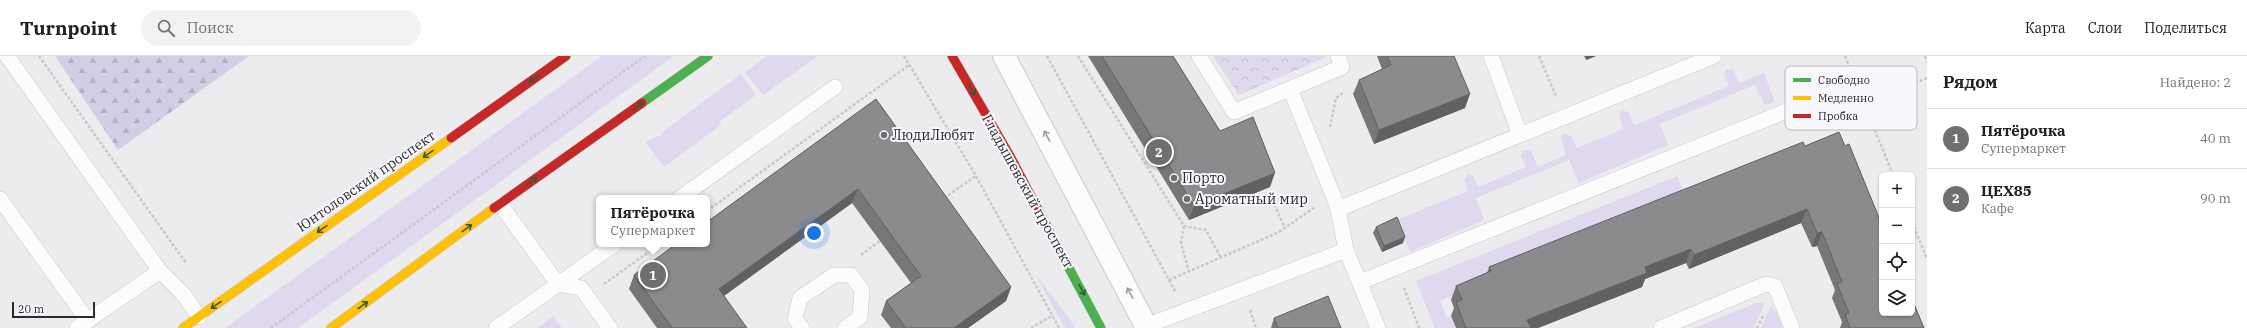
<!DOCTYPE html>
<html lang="ru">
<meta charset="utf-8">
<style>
body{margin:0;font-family:"IBM Plex Serif",serif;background:#f2f2f2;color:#202124}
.controls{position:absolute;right:12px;bottom:12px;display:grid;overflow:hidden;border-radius:6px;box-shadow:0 1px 3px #0004}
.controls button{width:36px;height:36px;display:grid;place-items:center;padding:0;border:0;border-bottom:1px solid #e0e0e0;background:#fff;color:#202124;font:20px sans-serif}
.scale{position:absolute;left:12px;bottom:10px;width:83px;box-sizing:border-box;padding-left:4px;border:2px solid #2c2b2d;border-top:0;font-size:11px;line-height:14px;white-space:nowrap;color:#2c2b2d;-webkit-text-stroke:3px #f8f7fb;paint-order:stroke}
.you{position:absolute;left:814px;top:177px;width:14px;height:14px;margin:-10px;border:3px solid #fff;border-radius:50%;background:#1a73e8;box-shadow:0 0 0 6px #1a73e833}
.badge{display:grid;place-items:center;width:26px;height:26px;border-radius:50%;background:#6f6e70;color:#fff;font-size:13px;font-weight:700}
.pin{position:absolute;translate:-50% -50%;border:2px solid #fff;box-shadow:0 1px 4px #0006}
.popup{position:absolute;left:596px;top:139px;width:114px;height:52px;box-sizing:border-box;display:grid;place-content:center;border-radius:6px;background:#fff;filter:drop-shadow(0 1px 3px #0005);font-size:13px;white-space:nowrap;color:#757577}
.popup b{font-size:15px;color:#202124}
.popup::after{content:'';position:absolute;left:50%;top:100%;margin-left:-8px;border:8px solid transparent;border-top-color:#fff}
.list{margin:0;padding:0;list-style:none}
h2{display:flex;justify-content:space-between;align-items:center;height:52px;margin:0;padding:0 16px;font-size:17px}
h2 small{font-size:13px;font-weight:400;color:#757577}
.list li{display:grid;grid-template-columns:26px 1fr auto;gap:12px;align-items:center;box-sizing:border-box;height:60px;padding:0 16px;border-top:1px solid #e0e0e0}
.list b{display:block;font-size:15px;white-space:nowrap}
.list p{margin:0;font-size:13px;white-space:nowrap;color:#757577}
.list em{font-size:13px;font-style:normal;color:#757577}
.icon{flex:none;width:22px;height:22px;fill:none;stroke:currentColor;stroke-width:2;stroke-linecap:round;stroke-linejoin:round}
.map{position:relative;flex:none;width:1927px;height:272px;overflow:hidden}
header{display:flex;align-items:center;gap:24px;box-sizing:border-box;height:56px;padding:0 20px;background:#fff;border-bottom:1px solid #e0e0e0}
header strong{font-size:19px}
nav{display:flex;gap:22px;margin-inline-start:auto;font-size:14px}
.search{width:280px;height:36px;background:#f2f2f2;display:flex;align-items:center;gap:10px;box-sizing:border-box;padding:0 14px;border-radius:22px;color:#757577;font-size:15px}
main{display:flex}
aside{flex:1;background:#fff}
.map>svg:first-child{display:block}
</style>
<header>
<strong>Turnpoint</strong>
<div class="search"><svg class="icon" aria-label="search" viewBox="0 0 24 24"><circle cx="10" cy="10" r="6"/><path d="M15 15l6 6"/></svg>Поиск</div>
<nav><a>Карта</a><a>Слои</a><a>Поделиться</a></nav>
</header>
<main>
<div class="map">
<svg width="1927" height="272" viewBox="0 0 1927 272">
<defs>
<pattern id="forest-firs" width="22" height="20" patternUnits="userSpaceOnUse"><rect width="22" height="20" fill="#d4cde6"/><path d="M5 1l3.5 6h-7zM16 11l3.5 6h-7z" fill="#b6b0c6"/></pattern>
<pattern id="park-crowns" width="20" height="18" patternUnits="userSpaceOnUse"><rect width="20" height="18" fill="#dfd8ef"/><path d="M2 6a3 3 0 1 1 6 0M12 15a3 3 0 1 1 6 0" fill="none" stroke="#c0bacd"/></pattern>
</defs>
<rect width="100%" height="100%" fill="#ecebed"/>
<g fill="#dfd8ef">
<path d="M602 0H674L298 272H225Z"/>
<path d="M767 0H818L763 39 745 16Z"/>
<path d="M1726 13 1733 14 1739 27 1764 17 1775 46 1765 49 1755 29 1660 68 1668 89 1579 127 1569 104 1476 142 1484 164 1410 196 1396 164 1468 135 1464 124 1468 118 1473 120 1478 131 1526 111 1521 99 1524 94 1531 95 1538 111 1566 99 1561 81 1564 78 1571 80 1577 92 1623 73 1619 58 1623 54 1629 57 1634 69 1729 30 1724 19Z"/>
<path d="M741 18 756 39 719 66 721 69 664 111 646 87 657 80 659 81 662 79 661 77Z"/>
<path d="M1677 120 1685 140 1440 245 1447 262 1451 261 1455 272H1435L1416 225Z"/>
<path d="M1036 219 1072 266 1075 272H1065Z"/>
<path d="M1756 247H1765L1753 272H1694Z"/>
<path d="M1771 250 1777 257 1783 272H1761Z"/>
<path d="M553 260 562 272H537Z"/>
</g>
<path fill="url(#forest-firs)" d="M55 0H249L118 94Z"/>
<path fill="url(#park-crowns)" d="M1213 0H1326L1327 1 1239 39Z"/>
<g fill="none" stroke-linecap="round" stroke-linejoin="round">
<g stroke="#c8c8c9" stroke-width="16">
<g id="lane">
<path d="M7 0 160 215 184 239 199 261"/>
<path d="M1199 0 1234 56 1342 11 1338 0"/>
<path d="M1491 0 1520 79"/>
<path d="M1290 33 1333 139 1338 153 1346 194 1378 272"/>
<path d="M680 142 835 31"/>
<path d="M0 143 88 265"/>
<path d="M500 148 558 228 581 232 610 272"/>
<path d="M1338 153 1714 0"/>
<path d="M1360 226 1834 36"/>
<path d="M1146 270 1346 194"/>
<path d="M77 272 160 215"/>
<path d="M496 272 615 188"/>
<path d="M802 272 795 262 800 242 834 219H851L862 234 860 261 845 272"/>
<path d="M1661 272 1766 228 1775 230 1792 272"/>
</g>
</g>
<g stroke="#c8c8c9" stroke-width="24">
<path id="street" d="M1004 0 1147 272"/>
</g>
<g stroke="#c8c8c9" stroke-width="10">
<g id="fast">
<path d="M642 47 708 0"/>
<path d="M1046 169 1101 272"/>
</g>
</g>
<g stroke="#c8c8c9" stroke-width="10">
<g id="slow">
<path d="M183 272 451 82"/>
<path d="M331 272 494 152"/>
</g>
</g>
<g stroke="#c8c8c9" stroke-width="10">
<g id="jam">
<path d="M952 0 1010 100 1046 169"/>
<path d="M451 82 566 0"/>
<path d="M494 152 642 47"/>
</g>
</g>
<g stroke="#c9c9c9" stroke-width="2.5" stroke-dasharray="3 2" stroke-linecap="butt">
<path d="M39 0 186 207"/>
<path d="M904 0 976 120 1059 272"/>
<path d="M1047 0 1175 235"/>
<path d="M1078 0 1184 170 1206 174 1221 202"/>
<path d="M1539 0 1556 40"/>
<path d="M1845 0 1893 119"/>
<path d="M1925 0 1927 6"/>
<path d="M1850 53 1927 22"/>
<path d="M1330 71 1336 42 1344 36"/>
<path d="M944 142 976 120"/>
<path d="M1272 144 1285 172"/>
<path d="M707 155 909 9"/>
<path d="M1912 166 1927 203"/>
<path d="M1184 170 1181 187 1189 216"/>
<path d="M861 199 880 185"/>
<path d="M1169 224 1279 176 1315 151"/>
<path d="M604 228 660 188"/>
<path d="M1404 232 1419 272"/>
<path d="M1250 254 1256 272"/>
<path d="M271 272 645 0"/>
<path d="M1031 272 1053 259"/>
<path d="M1757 272 1763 260"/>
</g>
<use href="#lane" stroke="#fcfcfc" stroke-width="15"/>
<use href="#street" stroke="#fcfcfc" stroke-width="22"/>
<use href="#fast" stroke="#4caf50" stroke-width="9"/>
<use href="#slow" stroke="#ffc107" stroke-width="9"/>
<use href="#jam" stroke="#c62828" stroke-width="9"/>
</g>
<g fill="#787778">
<path d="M1088 0H1173L1220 75 1270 131 1189 164Z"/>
<path d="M1377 0H1454L1465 52 1374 88 1353 38 1359 24 1382 13Z"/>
<path d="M1584 0H1596L1586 4Z"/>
<path d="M876 43 1011 231 1006 245 968 272H891L881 259 886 245 911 227 852 147 724 240 747 272H657L629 233 634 219Z"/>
<path d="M1805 90H1845L1924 272H1840L1842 266 1832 242 1835 234 1817 190 1812 191 1801 167 1689 213 1686 207 1645 223 1642 231 1538 272H1456L1451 260 1454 252 1451 244 1456 230 1487 217 1489 211Z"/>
<path d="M1376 171 1403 187 1382 196 1373 177Z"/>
<path d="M1274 262 1341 272H1271Z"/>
</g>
<g fill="#616162">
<path d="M1587 0H1596L1586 4Z"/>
<path d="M1470 38 1465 52 1374 88 1379 74Z"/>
<path d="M1275 117 1270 131 1189 164 1194 150Z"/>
<path d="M858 133 852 147 714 247 719 233Z"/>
<path d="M1807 153 1801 167 1689 213 1694 199Z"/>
<path d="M1822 176 1817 190 1812 191 1817 177Z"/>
<path d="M1405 181 1403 187 1382 196 1384 190Z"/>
<path d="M1691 193 1686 207 1645 223 1642 231 1538 272H1525L1527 264 1645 211Z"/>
<path d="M1011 231 1006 245 968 272H954Z"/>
</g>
<g fill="#8b8a8c" stroke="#616162">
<path d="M1102 0H1173L1220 75 1253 61 1275 117 1194 150Z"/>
<path d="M1387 0H1454L1470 38 1379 74 1359 24 1391 9Z"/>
<path d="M876 43 1011 231 954 272H906L886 245 921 220 858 133 719 233 747 272H672L634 219 676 188H707V166Z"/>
<path d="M1839 76 1845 90 1849 88 1882 169V257H1912V243L1924 272H1850L1845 258 1849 257 1837 228 1842 226 1822 176 1817 177 1807 153 1694 199 1691 193 1645 211 1647 217 1527 264 1531 272H1466L1456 246 1462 244 1456 230 1491 215 1489 211 1803 86 1805 90Z"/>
<path d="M1397 161 1405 181 1384 190 1376 171Z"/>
<path d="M1328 240 1341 272H1278L1274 262Z"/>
</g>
<defs><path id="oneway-shaft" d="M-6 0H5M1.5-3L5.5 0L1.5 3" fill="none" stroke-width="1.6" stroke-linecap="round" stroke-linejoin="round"/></defs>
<g stroke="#375939">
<use href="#oneway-shaft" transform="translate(534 23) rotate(145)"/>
<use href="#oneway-shaft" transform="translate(972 34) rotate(60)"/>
<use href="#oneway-shaft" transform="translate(638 50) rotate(-35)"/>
<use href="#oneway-shaft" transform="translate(428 98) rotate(145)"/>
<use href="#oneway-shaft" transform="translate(532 125) rotate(-35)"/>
<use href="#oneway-shaft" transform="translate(467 172) rotate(-36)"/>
<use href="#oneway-shaft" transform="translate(322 173) rotate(145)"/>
<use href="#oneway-shaft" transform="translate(1082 234) rotate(62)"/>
<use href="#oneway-shaft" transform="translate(216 249) rotate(145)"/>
<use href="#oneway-shaft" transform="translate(363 249) rotate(-36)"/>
</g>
<g stroke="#9e9e9f">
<use href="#oneway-shaft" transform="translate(1047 80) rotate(-118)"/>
<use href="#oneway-shaft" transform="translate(1130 237) rotate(-118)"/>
</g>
<g fill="#6f6e70" stroke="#f8f7fb" stroke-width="1.5">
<circle cx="884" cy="79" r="4"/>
<circle cx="1174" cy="122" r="4"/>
<circle cx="1187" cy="143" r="4"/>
</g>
<g text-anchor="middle" stroke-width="4" stroke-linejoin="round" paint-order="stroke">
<g font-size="14" fill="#2c2b2d" stroke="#f8f7fb" text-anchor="start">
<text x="892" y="84">ЛюдиЛюбят</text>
<text x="1182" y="127">Порто</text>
<text x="1195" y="148">Ароматный мир</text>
</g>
<g font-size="14" fill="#2c2b2d" stroke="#f8f7fb">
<text transform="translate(366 125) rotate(-35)" y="5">Юнтоловский проспект</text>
<text transform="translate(1028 135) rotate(61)" y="5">Гладышевский проспект</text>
</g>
</g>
<rect x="1785" y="10" width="132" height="64" rx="6" fill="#f8f7fb" stroke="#bbbabd" stroke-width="1"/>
<rect x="1793" y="22" width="18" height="4" fill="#4caf50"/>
<rect x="1793" y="40" width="18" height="4" fill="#ffc107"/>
<rect x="1793" y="58" width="18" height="4" fill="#c62828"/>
<g font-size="11" fill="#2c2b2d">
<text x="1818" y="28">Свободно</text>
<text x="1818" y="46">Медленно</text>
<text x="1818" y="64">Пробка</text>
</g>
</svg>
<div class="controls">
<button>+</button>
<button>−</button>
<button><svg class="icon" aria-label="locate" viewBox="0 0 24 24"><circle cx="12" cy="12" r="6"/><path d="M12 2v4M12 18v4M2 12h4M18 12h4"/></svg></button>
<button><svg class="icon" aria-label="layers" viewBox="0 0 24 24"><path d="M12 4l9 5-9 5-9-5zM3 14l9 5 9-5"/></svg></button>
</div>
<div class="scale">20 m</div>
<div class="you"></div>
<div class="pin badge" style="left:653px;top:219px">1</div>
<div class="popup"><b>Пятёрочка</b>Супермаркет</div>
<div class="pin badge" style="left:1159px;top:96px">2</div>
</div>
<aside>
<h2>Рядом<small>Найдено: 2</small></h2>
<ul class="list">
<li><span class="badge">1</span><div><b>Пятёрочка</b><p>Супермаркет</p></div><em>40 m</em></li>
<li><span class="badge">2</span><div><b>ЦЕХ85</b><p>Кафе</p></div><em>90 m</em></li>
</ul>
</aside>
</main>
